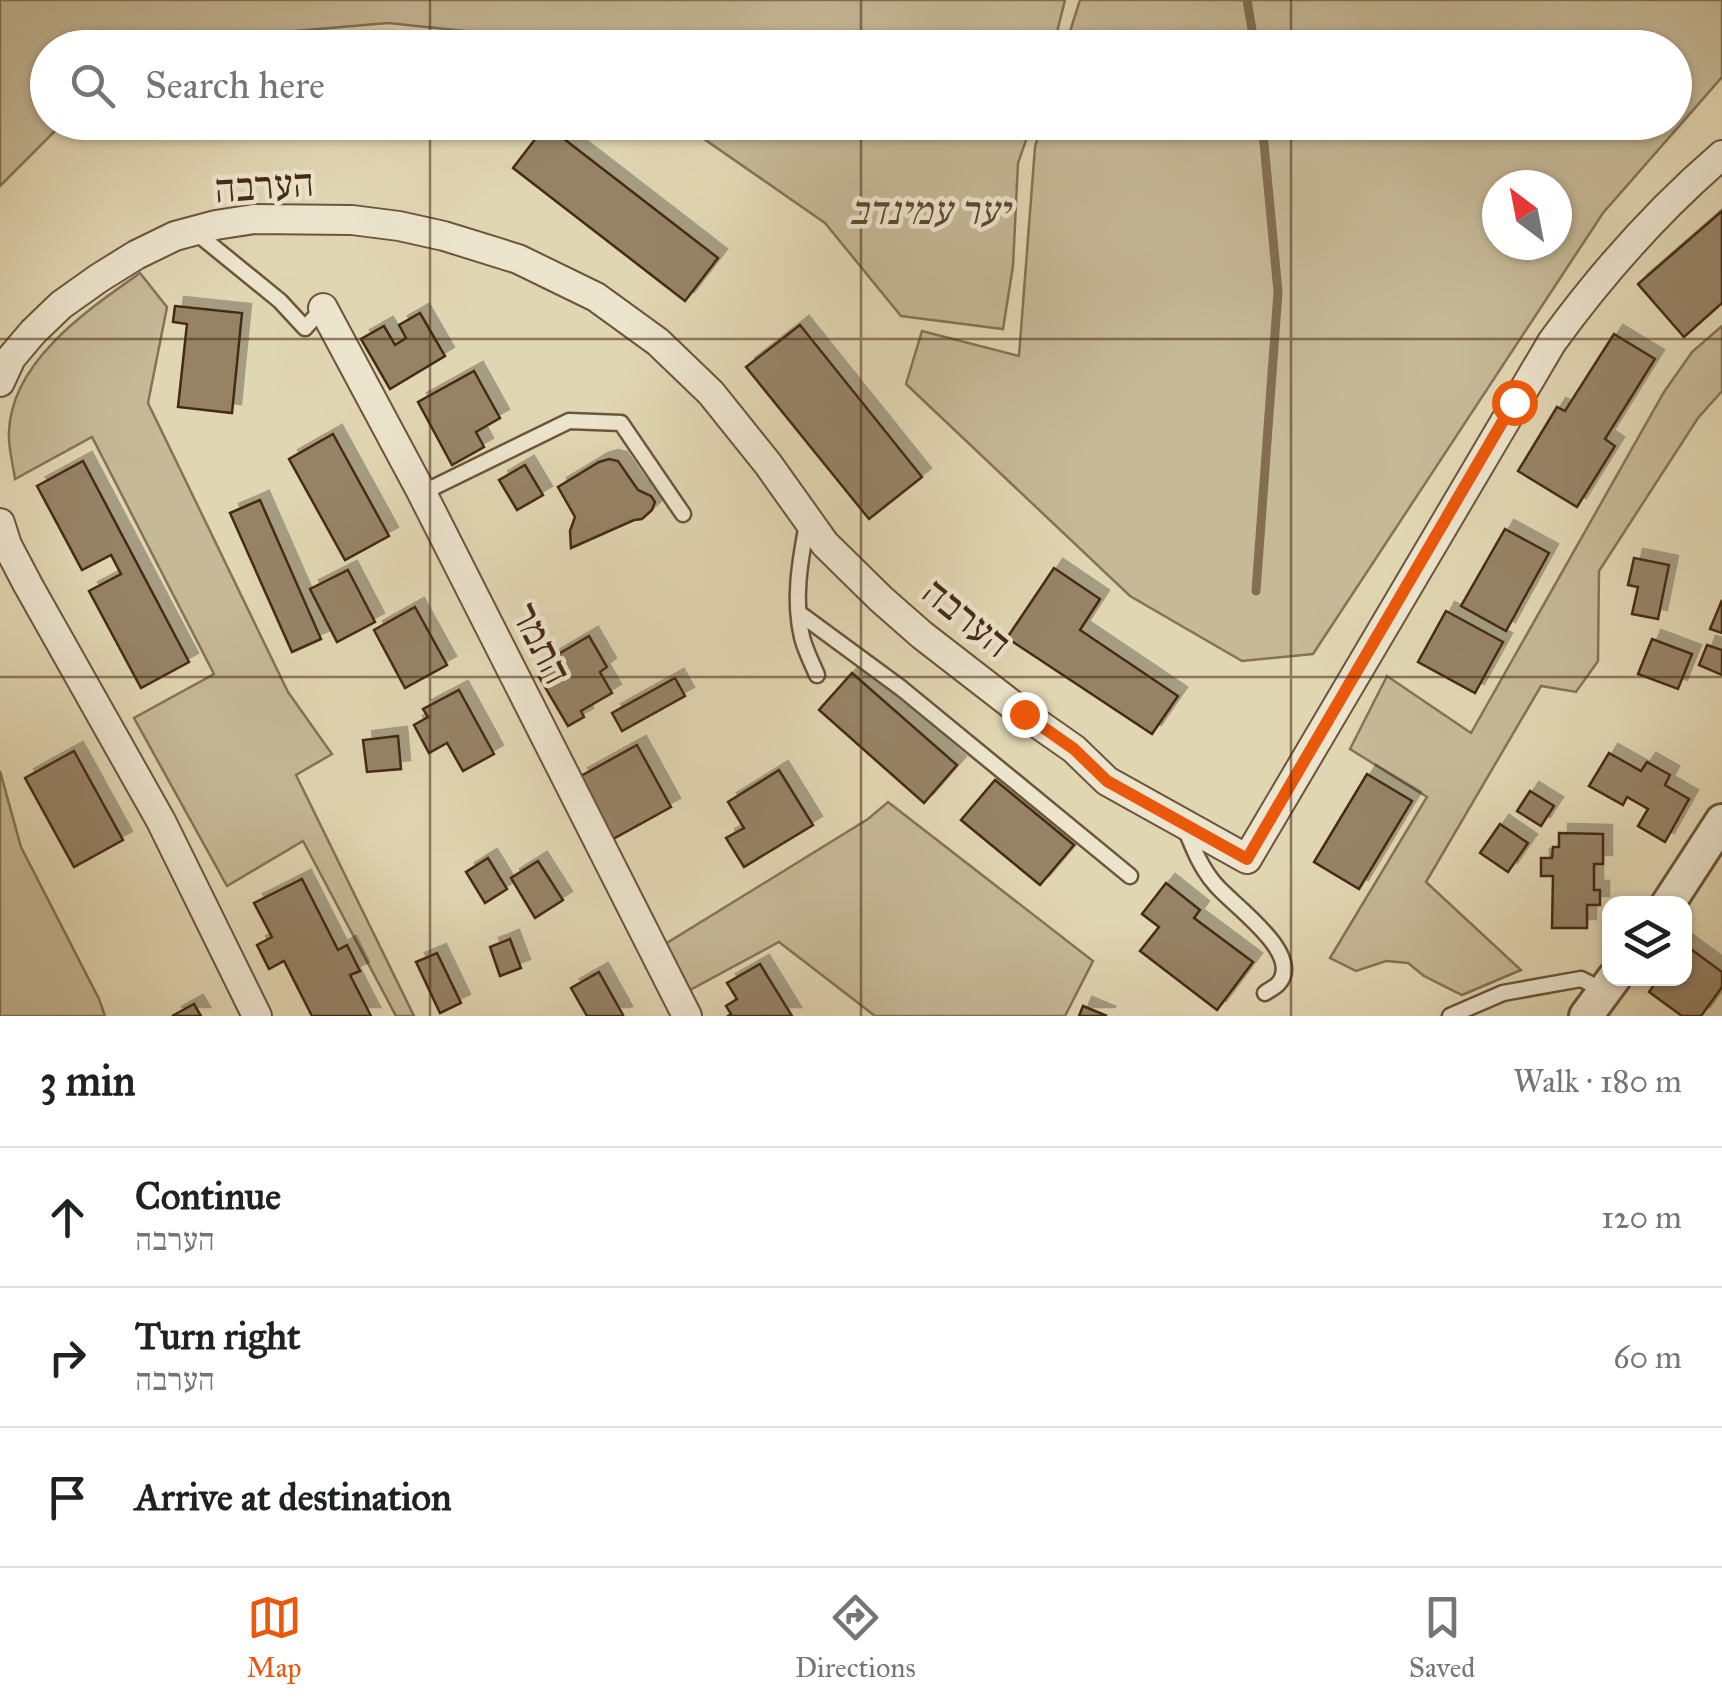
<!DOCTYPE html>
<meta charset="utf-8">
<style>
body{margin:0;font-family:"IM FELL Great Primer","Frank Ruhl Libre",serif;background:#f6f6f6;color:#202124}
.controls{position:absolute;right:30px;bottom:30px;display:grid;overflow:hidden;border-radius:20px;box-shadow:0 2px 8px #0004}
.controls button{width:90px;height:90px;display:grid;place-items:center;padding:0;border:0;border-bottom:2px solid #e0e0e0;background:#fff;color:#202124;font:50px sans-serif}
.compass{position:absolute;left:1482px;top:170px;width:90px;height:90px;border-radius:50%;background:#fff;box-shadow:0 2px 8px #0004;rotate:328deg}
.stop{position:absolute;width:30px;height:30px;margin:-22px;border:8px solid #ea580c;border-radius:50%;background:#fff}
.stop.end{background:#ea580c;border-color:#fff;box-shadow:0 2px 10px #0008}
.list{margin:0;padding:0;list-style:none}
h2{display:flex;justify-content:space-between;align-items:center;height:130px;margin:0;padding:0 40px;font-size:42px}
h2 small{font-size:32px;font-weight:400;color:#757577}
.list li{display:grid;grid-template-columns:65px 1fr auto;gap:30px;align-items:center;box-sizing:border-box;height:140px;padding:0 40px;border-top:2px solid #e0e0e0}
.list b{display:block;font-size:38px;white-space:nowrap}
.list p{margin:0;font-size:32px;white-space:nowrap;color:#757577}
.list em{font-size:32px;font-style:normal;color:#757577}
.icon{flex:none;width:55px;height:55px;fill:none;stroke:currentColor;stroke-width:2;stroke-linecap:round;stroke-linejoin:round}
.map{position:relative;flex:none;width:1722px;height:1016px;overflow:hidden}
.search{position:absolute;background:#fff;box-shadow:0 2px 8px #0004;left:30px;right:30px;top:30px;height:110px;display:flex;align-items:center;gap:25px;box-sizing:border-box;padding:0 35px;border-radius:55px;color:#757577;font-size:38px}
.sheet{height:550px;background:#fff}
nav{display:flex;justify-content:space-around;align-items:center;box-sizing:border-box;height:140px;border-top:2px solid #e0e0e0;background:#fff;font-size:28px;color:#757577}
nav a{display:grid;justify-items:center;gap:5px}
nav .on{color:#ea580c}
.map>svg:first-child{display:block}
</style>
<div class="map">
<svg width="1722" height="1016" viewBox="0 0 1722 1016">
<defs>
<filter id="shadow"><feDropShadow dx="9" dy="-9" stdDeviation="0" flood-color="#0004"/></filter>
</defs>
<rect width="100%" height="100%" fill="#e1d6b2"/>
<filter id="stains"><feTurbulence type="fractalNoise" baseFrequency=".002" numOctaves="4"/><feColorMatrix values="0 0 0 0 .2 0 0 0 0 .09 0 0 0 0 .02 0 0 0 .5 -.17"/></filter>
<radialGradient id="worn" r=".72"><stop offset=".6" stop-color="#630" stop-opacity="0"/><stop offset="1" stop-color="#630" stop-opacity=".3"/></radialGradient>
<g fill="#c6b997" stroke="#867255" stroke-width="2.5" fill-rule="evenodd">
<path d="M0 0H1065L1053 48H550L531 38 388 23 272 33 228 47 48 48V122L63 123 0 186Z"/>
<path d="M1080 0H1722V77L1603 213 1313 654 1242 661 1130 596 906 384 922 331 1019 356 1035 147 1042 123 1674 122V48L1065 47ZM1497 185H1557V245H1497Z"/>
<path d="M681 123H1032L1018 163 1013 266 1003 329 901 316 825 223Z"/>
<path d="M140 273 167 307 148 403 288 692 332 754 296 775 414 1016H396L303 841 227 886 134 718 214 674 92 437 15 479C13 464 8 447 9 432 11 361 89 309 140 273Z"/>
<path d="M1722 326V391L1698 418 1599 571 1598 661 1576 692 1541 686 1426 882 1521 970 1462 995 1424 976 1408 963 1386 961 1356 971 1330 958 1427 797 1350 749 1387 676 1471 733 1664 392 1692 352Z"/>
<path d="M0 771 21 847 99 999 105 1016H0Z"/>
<path d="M888 802 1093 961 1065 1016H875L779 942 688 991 662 946 868 819Z"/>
</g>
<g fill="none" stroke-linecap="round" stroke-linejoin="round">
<g stroke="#836e52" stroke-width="9">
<path d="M1247 0 1255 48"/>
<path d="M1256 591 1278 292 1262 122"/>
</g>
</g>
<g fill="#968366" stroke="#452a13" stroke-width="2.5" filter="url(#shadow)">
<path d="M546 125 718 258 685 301 513 168Z"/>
<path d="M1722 211V303L1684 337 1638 284Z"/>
<path d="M175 306 242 313 232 413 178 407 187 324 173 322Z"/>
<path d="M420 313 445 356 390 389 361 339 384 326 395 345 406 338 399 325Z"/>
<path d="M800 325 922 477 869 519 746 367Z"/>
<path d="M1614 334 1655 359 1605 439 1615 446 1577 507 1518 471 1557 407 1565 411Z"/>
<path d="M474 371 500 418 476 432 484 447 452 465 418 402Z"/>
<path d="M333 434 389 536 345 560 289 459Z"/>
<path d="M609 459 618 461 638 490 651 496 655 502 652 510 642 519 634 520 571 548 570 531 575 517 558 487 599 462Z"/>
<path d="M83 461 189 662 141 688 89 591 121 574 111 555 82 570 37 486Z"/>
<path d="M525 465 543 495 517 510 499 480Z"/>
<path d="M260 500 321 639 292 652 230 513Z"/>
<path d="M1505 529 1549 553 1506 631 1461 606Z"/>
<path d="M1634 558 1669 565 1658 619 1632 614 1638 587 1628 585Z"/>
<path d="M1054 568 1100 599 1080 630 1178 696 1152 734 1007 638Z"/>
<path d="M348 570 375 622 337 642 310 589Z"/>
<path d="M1722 600V633L1710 629Z"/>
<path d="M415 607 447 665 405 688 374 630Z"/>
<path d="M1446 611 1503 642 1475 693 1418 662Z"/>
<path d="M589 636 607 667 600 672 612 693 581 711 584 717 568 726 539 677 550 671 545 662Z"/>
<path d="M1652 639 1692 654 1678 689 1638 674Z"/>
<path d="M1707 645 1722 650V675L1699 665Z"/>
<path d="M852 673 957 765 924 803 819 710Z"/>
<path d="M675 678 685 696 622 731 612 713Z"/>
<path d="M459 690 494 754 463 771 447 743 429 753 414 725 428 717 423 709Z"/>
<path d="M398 736 401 769 367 772 363 740Z"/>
<path d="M637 745 671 807 613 839 579 777Z"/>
<path d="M74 751 123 840 74 867 25 778Z"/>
<path d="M1609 753 1641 771 1647 762 1670 775 1665 785 1689 799 1665 842 1638 826 1648 809 1627 797 1623 805 1589 786Z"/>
<path d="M779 770 813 825 744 867 726 838 744 828 728 802Z"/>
<path d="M1367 774 1412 801 1359 889 1314 862Z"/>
<path d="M995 780 1074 845 1040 885 961 820Z"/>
<path d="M1530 791 1554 806 1541 826 1517 811Z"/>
<path d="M1500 824 1528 843 1508 872 1480 853Z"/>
<path d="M1559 833 1603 834V864H1594V890H1600V905H1587V928H1552L1553 876H1541V858H1552L1553 847H1559Z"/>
<path d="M488 858 507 889 485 903 466 872Z"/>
<path d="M538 861 563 900 535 918 511 878Z"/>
<path d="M302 879 338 950 347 945 360 971 350 975 371 1016H312L284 961 269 969 257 945 272 937 254 903Z"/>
<path d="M1166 883 1200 910 1194 918 1253 962 1217 1010 1140 951 1159 927 1142 914Z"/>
<path d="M510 939 521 968 500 976 490 947Z"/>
<path d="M1684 944 1722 972V987L1701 1016H1682L1649 992 1659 978H1684Z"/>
<path d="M437 953 461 1003 440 1013 416 962Z"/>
<path d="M760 964 792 1016H728L731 1014 726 1006 737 999 727 983Z"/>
<path d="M599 972 623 1015 621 1016H587L571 988Z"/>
<path d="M194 1004 201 1016H172Z"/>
<path d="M1083 1006 1107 1016H1079Z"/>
</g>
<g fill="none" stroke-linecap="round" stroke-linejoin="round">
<g stroke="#6c553b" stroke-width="19">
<g id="service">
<path d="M194 231 280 301 305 328 323 308"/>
<path d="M422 493 569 421 621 423 683 514"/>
<path d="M807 524C800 561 793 600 802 637 805 650 812 663 817 675"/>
<path d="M799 613 901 688 1130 876"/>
<path d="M1185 828C1193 848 1201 868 1215 884 1232 905 1305 954 1278 984 1274 988 1269 990 1265 993"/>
<path d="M1450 1016 1503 993 1581 979 1605 991"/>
</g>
</g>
<g stroke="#6c553b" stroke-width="32">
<g id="minor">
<path d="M323 308 422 493 687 1016"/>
<path d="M0 382 11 358 33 332 61 305 99 278 136 255 175 236 216 225 254 219 352 220 399 226 444 236 518 259 596 297 658 342 711 393 768 464 825 544 881 599 922 635 1024 714 1074 749 1107 781 1247 859 1552 342C1602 273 1657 211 1722 155"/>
<path d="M0 523 7 545 28 585 161 821 257 1016"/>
</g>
</g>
<g stroke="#6c553b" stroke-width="38">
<g id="tertiary">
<path d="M1668 904 1722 821"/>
<path d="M1586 1016 1614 978"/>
</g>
</g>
<use href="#service" stroke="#ece4cd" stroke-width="14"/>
<use href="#minor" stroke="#ece4cd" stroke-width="28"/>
<use href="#tertiary" stroke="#ece4cd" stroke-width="32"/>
</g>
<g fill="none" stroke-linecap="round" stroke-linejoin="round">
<path stroke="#ea580c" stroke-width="12" d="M1024 714 1074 749 1107 781 1247 859 1514 402"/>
</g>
<path fill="none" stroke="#452a13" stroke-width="2.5" stroke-opacity="0.55" d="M430 0V48M861 0V48M1291 0V48M430 122V1016M861 122V1016M1291 122V1016M0 339H1722M0 677H1722"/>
<g text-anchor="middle" stroke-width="9" stroke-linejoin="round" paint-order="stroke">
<g font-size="40" fill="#452a13" stroke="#ece4cd">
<text transform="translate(264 185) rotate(-4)" y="14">הערבה</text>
<text transform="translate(967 617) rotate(39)" y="14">הערבה</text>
<text transform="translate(542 643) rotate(63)" y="14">התמר</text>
</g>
<g font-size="40" font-style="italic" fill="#5f472d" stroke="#ece4cd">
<text x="929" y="224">יער עמינדב</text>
</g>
</g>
<rect width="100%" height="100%" filter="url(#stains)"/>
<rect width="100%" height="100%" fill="url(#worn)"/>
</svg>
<div class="controls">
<button><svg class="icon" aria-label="layers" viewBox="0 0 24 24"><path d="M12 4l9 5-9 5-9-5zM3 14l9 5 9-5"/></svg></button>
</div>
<svg class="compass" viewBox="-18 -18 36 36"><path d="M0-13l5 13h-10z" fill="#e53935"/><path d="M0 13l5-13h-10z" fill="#757577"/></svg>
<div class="stop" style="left:1514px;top:402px"></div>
<div class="stop end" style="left:1024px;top:714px"></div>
<div class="search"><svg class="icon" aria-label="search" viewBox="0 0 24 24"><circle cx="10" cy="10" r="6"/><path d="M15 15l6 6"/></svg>Search here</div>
</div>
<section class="sheet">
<h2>3 min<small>Walk · 180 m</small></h2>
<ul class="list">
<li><svg class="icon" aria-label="ahead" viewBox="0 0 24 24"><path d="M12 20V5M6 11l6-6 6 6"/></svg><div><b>Continue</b><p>הערבה</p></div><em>120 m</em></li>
<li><svg class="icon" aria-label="right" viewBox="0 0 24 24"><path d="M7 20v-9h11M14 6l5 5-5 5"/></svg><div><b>Turn right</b><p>הערבה</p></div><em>60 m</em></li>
<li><svg class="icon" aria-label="arrive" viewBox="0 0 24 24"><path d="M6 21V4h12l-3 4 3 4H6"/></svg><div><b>Arrive at destination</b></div></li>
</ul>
</section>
<nav>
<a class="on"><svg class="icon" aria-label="map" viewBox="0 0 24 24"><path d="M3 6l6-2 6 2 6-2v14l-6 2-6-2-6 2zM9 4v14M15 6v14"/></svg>Map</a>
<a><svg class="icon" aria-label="directions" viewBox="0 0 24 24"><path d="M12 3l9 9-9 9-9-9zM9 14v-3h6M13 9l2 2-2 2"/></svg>Directions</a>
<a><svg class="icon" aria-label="saved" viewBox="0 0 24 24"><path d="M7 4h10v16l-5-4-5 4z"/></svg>Saved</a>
</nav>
